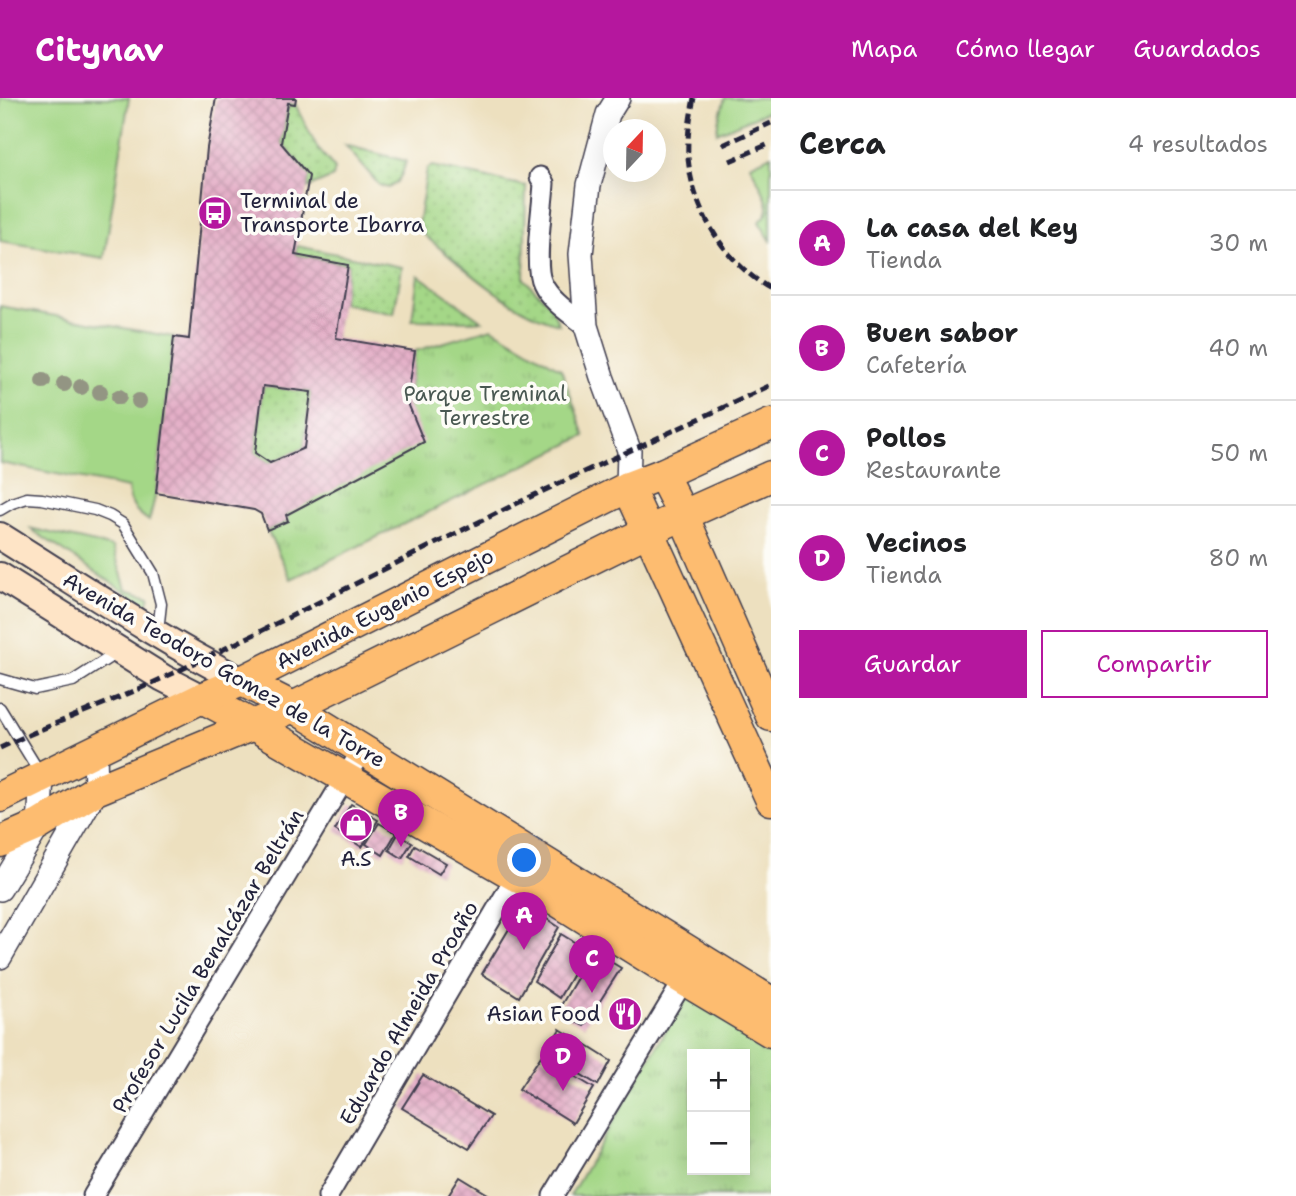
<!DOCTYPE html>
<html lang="es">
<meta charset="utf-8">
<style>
body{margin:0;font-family:"Shantell Sans",sans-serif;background:#f6f6f6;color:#202124}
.controls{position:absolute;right:21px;bottom:21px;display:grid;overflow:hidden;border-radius:0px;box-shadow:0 7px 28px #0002}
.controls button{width:63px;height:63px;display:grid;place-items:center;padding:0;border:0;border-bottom:2px solid #e0e0e0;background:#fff;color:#202124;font:35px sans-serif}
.compass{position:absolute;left:603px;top:21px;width:63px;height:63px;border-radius:50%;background:#fff;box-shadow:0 7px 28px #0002;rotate:22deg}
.you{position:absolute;left:525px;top:763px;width:24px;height:24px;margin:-18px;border:5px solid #fff;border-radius:50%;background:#1a73e8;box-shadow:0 0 0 10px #1a73e833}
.badge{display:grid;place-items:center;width:46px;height:46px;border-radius:50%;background:#b5179e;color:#fff;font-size:23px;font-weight:700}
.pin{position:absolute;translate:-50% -58px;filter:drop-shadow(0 2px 4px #0008)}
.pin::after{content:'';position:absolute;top:37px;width:24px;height:21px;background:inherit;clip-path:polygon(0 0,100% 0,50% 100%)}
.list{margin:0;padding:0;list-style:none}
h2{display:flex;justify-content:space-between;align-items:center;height:91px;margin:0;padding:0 28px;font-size:30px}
h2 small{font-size:23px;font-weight:400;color:#757577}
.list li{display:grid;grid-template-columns:46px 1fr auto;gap:21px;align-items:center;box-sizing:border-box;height:105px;padding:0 28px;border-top:2px solid #e0e0e0}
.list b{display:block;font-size:26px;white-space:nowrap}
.list p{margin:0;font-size:23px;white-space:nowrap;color:#757577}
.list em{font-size:23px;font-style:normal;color:#757577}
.actions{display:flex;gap:14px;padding:21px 28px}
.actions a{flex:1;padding:16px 0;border:2px solid #b5179e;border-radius:0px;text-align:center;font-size:24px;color:#b5179e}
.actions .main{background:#b5179e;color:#fff}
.map{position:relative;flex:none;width:771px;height:1098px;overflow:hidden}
header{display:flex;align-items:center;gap:42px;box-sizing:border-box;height:98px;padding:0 35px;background:#b5179e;color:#fff}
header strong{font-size:33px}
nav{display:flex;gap:38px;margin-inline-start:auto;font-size:24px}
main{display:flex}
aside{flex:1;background:#fff}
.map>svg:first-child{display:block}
</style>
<header>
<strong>Citynav</strong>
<nav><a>Mapa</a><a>Cómo llegar</a><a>Guardados</a></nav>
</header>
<main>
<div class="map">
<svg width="771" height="1098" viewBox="0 0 771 1098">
<defs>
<pattern id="park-tufts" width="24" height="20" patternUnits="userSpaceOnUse" patternTransform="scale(1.75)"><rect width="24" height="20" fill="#a4d787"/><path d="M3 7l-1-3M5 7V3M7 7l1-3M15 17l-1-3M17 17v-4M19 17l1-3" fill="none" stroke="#8db875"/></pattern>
<pattern id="garden-dots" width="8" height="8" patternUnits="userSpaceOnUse" patternTransform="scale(1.75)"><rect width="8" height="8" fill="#a4d787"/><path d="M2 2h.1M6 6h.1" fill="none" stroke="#8db875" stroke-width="1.8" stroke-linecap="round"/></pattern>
<pattern id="building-cross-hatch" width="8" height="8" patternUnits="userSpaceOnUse" patternTransform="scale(1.75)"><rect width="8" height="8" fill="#e4afc7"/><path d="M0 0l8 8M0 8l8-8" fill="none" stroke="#c396ac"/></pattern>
</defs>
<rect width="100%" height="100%" fill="#fdfcf7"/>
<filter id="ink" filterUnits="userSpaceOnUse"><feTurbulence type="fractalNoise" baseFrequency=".0143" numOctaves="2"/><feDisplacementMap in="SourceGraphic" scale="14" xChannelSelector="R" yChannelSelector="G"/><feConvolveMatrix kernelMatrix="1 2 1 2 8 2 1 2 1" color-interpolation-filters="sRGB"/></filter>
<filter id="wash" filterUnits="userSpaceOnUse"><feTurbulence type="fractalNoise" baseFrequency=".00686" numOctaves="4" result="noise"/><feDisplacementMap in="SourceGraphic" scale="28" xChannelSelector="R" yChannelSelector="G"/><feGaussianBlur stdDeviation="1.57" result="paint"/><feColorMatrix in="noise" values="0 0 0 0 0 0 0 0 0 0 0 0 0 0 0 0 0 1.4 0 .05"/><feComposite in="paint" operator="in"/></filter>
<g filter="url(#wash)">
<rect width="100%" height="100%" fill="#ede0bf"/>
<g fill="#a4d787" stroke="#637c61" stroke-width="2">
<path d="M0 0H129L104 160 0 143Z"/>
<path d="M725 0H771V12L717 35 718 24Z"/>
<path d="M771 57V143L759 124C763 120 768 117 768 110 768 99 755 77 750 67Z"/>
<path d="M0 208 174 239 156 395 149 423C134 412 130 408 128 390L0 365Z"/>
<path d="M29 430 113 449 126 491 150 498 147 508Z"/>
</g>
<g fill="url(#park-tufts)" stroke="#637c61" stroke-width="2" fill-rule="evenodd">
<path d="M492 230 561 271 585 338 291 481 267 432 288 423 286 417 407 303 415 253Z"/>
<path d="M687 896 771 944V1098H570ZM692 956H745V1072H692Z"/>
</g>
<g fill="url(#garden-dots)" stroke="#637c61" stroke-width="2">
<path d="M288 5 295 6 317 49 335 71 333 79 307 90 309 78 281 45Z"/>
<path d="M345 47 406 63C403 75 400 84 388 90L379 87Z"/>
<path d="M432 68 526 88 524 181 550 207 559 226C511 214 462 168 424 137L418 127 427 71Z"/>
<path d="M297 148 402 169 394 216 342 205 348 166 295 157Z"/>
<path d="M418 177 482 223 412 222Z"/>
<path d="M263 288 311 294 304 350 270 365 255 355Z"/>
</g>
<g id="blocks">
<g fill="url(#building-cross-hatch)" fill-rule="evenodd">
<path d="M216 0H296L295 6 288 5 281 45 309 78 295 157 348 167 336 240 415 253 407 303 424 344 286 417 288 423 267 432 261 416 254 412 156 395 174 239 189 241 207 50ZM263 288 311 294 304 350 270 365 255 355Z"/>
<path d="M351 706 378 722 362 749 335 732Z"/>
<path d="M379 725 396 735 383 757 366 746Z"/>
<path d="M398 736 412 744 402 760 389 752Z"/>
<path d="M415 747 446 765 439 776 409 758Z"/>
<path d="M524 806 559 829 519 899 482 876Z"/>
<path d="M561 836 587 852 559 900 534 883Z"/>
<path d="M593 853 621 870 584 928 557 914Z"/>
<path d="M560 931 611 963 598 987 546 955Z"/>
<path d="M541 958 594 990 573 1025 519 991Z"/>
<path d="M423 977 491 1018 469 1050 402 1010Z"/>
<path d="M460 1079 491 1098H448Z"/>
</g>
</g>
</g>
<g filter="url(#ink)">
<use href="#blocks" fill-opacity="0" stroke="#403e4f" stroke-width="2"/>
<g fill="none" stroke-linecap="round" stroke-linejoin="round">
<g stroke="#403e4f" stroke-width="13">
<g id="service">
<path d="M0 412 12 405 27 400 42 401 95 412 110 418 123 426 153 475 161 506 158 533"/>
<path d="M0 581 35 591 73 583 118 554"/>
<path d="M0 610 40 675"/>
</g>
</g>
<g stroke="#403e4f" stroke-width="23">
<g id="minor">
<path d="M540 79 544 85C543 107 533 167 542 185 550 203 571 216 586 228"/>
<path d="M93 1098 362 652"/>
<path d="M328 1098 521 770"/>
<path d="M553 1098 690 872"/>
</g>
</g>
<g stroke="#403e4f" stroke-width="26">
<g id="tertiary">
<path d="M618 0 608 16 589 87 581 156 586 228 602 279 629 352 628 389"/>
<path d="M0 791 39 727 42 679"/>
<path d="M0 859 96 692 95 653"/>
</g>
</g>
<g stroke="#403e4f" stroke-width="30">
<g id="secondary">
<path d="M0 438C80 488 158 540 242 583"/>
<path d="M0 478 163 580 202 600"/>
</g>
</g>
<g stroke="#403e4f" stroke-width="33">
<g id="primary">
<path d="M662 376 683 417 771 618"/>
<path d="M628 389 771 702"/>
<path d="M242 583 293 609 771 904"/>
<path d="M202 600 253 627 530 786 684 882 771 934"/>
<path d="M0 699 202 600 242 583 628 389 662 376 771 326"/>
<path d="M0 744 39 727 96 692 253 627 293 609 648 433 771 378"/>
</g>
</g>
<use href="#service" stroke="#fff" stroke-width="10"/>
<use href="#minor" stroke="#fff" stroke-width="19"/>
<use href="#tertiary" stroke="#fff" stroke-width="23"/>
<use href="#secondary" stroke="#fee4c6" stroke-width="26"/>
<use href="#primary" stroke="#fdbc70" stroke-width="30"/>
<g stroke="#22223b" stroke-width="5" stroke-dasharray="10 5" stroke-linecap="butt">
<path d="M694 0C690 19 687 39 688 59 692 111 725 165 771 191"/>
<path d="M723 47 771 25"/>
<path d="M730 63 771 45"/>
<path d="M0 650C54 624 111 605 165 579 273 529 377 474 483 422 578 375 675 333 771 287"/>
</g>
</g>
<g fill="#939583">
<circle cx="43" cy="283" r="8"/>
<circle cx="64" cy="286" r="8"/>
<circle cx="81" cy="289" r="8"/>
<circle cx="100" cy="294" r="8"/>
<circle cx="119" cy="299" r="8"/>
<circle cx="139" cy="303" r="8"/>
</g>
</g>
<defs>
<g id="bus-disc" transform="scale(1.75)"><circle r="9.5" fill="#b5179e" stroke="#fdfcf7"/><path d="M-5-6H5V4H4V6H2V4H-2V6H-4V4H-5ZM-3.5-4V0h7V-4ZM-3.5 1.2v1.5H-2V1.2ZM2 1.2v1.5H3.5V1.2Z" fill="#fff"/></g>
<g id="shop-disc" transform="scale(1.75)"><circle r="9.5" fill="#b5179e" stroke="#fdfcf7"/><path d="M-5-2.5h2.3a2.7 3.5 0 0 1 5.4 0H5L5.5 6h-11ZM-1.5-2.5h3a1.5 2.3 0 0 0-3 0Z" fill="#fff"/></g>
<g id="restaurant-disc" transform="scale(1.75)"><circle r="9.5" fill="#b5179e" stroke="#fdfcf7"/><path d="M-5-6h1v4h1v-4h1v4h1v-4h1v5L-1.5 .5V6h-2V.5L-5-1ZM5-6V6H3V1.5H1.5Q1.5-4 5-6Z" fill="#fff"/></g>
</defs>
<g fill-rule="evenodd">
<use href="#bus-disc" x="215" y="115"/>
<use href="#shop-disc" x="356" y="727"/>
<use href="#restaurant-disc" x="625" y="916"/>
</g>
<g text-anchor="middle" stroke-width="7" stroke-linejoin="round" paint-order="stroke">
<g font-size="21" fill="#22223b" stroke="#fdfcf7" text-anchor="start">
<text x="240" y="110">Terminal de<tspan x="240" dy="24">Transporte Ibarra</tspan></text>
<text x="356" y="768" text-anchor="middle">A.S</text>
<text x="600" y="923" text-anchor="end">Asian Food</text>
</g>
<g font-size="21" fill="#495852" stroke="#fdfcf7">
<text x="485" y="303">Parque Treminal<tspan x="485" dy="24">Terrestre</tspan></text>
</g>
<g font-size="21" fill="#22223b" stroke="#fdfcf7">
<text transform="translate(385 511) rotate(-27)" y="7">Avenida Eugenio Espejo</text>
<text transform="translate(224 572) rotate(30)" y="7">Avenida Teodoro Gomez de la Torre</text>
<text transform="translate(208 863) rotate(-59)" y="7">Profesor Lucila Benalcázar Beltrán</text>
<text transform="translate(409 915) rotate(-60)" y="7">Eduardo Almeida Proaño</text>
</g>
</g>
</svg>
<div class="controls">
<button>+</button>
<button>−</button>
</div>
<svg class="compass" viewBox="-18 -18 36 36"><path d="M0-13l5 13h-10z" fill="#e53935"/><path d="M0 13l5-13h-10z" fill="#757577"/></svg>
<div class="you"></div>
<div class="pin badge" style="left:524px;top:852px">A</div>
<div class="pin badge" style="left:401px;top:749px">B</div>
<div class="pin badge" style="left:592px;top:895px">C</div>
<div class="pin badge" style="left:563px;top:993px">D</div>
</div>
<aside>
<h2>Cerca<small>4 resultados</small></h2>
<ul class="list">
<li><span class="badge">A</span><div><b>La casa del Key</b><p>Tienda</p></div><em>30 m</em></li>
<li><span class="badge">B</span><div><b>Buen sabor</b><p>Cafetería</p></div><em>40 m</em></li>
<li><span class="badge">C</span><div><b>Pollos</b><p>Restaurante</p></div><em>50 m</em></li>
<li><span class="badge">D</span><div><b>Vecinos</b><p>Tienda</p></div><em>80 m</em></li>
</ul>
<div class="actions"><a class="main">Guardar</a><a>Compartir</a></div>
</aside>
</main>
